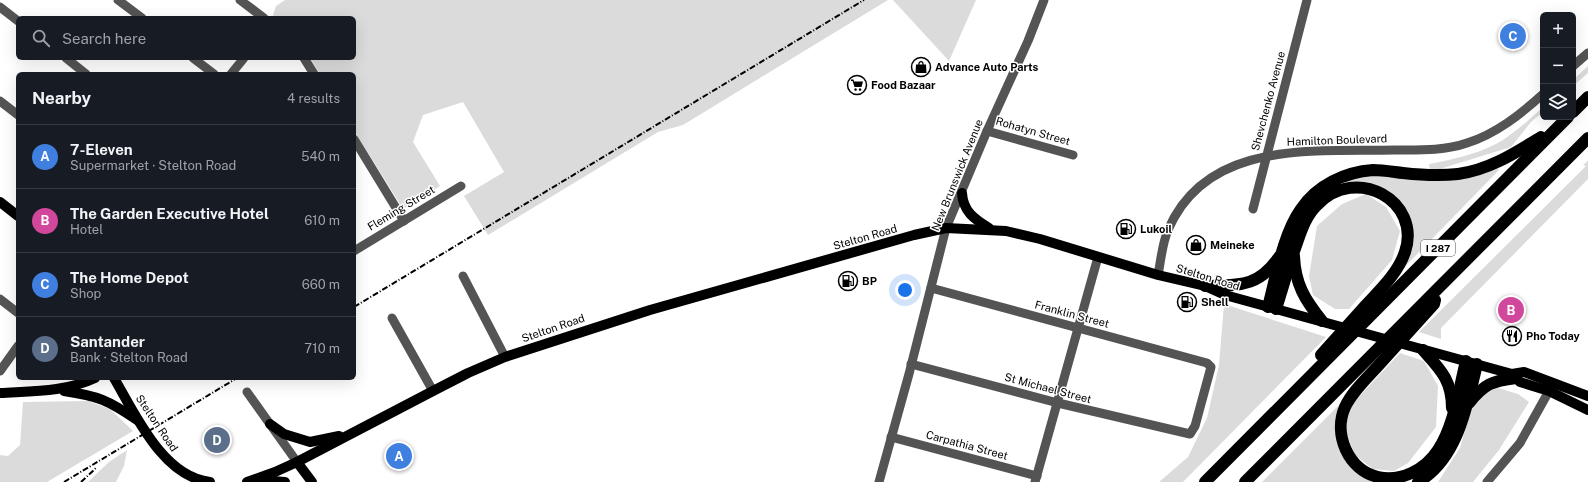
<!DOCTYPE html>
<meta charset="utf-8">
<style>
body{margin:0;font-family:"Public Sans",sans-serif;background:#242831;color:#f1f3f6}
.controls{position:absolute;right:12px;top:12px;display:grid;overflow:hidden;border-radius:6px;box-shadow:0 4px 16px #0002}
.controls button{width:36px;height:36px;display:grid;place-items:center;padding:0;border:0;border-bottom:1px solid #363941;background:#171b24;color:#f1f3f6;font:20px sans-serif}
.you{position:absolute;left:905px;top:290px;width:14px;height:14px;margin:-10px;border:3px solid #fff;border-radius:50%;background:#1a73e8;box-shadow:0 0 0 6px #1a73e833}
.badge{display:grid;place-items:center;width:26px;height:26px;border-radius:50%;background:#858687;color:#fff;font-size:13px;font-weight:700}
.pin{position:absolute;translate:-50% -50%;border:2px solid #fff;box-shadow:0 1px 4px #0006}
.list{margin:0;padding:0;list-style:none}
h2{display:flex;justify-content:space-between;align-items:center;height:52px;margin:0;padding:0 16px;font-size:17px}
h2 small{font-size:13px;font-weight:400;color:#9ea1a6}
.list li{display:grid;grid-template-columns:26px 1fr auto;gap:12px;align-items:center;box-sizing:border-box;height:64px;padding:0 16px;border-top:1px solid #363941}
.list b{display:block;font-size:15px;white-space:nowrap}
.list p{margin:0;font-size:13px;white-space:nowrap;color:#9ea1a6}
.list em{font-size:13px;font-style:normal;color:#9ea1a6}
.icon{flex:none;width:22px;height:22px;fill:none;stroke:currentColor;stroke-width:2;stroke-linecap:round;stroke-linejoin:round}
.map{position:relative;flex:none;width:1588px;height:482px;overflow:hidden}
.search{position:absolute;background:#171b24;box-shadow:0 4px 16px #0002;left:16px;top:16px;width:340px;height:44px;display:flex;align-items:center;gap:10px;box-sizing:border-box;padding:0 14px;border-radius:6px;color:#9ea1a6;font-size:15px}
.panel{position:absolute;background:#171b24;box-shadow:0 4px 16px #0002;left:16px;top:72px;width:340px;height:308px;border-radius:6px}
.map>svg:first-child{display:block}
</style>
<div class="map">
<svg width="1588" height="482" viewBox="0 0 1588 482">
<rect width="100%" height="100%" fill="#fff"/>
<g fill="#dbdbdb">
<path d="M285 0H888L683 125 658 132 488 235 464 196 504 172 463 102 423 115 413 142 440 186 403 209 354 130V74H320L310 58H354V18H275L273 15 276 6Z"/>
<path d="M893 0H976L949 61Z"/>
<path d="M1588 66V73L1573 86V80Z"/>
<path d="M1543 107V112L1531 122 1511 147 1430 172 1429 164C1451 160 1473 155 1494 145 1510 137 1530 119 1543 107Z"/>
<path d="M1588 161V179L1441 328V339L1419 332 1586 166 1583 165Z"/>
<path d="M1497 167 1499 170 1390 282 1398 272 1407 217 1359 183 1341 182 1355 177Z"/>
<path d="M1366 194 1386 207 1400 231 1392 260 1349 309H1335L1313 295 1309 276 1317 226 1342 204Z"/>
<path d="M1224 304 1326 337 1183 482H1159L1188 457 1207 418 1219 365Z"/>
<path d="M1400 353 1424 361 1438 386 1436 427 1408 463 1394 471 1373 469 1355 455 1347 435V418L1351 405Z"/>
<path d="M1498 388 1518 394 1529 402 1499 450 1473 482H1438L1460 448 1470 412 1483 393Z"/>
<path d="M88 401 110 409 133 431 47 482H0V455L8 456 20 445 23 402Z"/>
<path d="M1340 404 1335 426 1342 454 1386 482H1262Z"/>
<path d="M127 450 124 466 116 482H88L109 462Z"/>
</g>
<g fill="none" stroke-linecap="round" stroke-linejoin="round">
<g stroke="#545454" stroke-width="9">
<path d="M118 0 142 18"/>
<path d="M240 0 264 18"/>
<path d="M0 7 18 21"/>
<path d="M66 58 86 74"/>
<path d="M193 58 214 74"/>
<path d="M304 58 314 74"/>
<path d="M1573 66 1588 53"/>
<path d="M231 74 244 58"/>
<path d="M0 101 18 115"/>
<path d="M987 131 1073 155"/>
<path d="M354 139 404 221"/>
<path d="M1253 209 1307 0"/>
<path d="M354 251 461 186"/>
<path d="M1158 275C1161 260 1162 244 1168 230 1207 139 1314 152 1395 150 1419 150 1444 151 1467 143 1496 134 1521 114 1543 94"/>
<path d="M463 276 505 357"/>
<path d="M0 299 18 313"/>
<path d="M392 318 433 391"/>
<path d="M911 364 1058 403 1190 434 1195 426 1211 367 1207 363 931 288"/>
<path d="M0 371 18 346"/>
<path d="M247 392 297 462"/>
<path d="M891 437 1037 476"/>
<path d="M879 482 909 374 946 228 987 131 1028 41 1044 0"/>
<path d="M1035 482 1098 257"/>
<path d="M1487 482 1520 443 1549 391"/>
</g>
<g stroke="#000" stroke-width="10">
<path d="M962 193C963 211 974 219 989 228"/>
<path d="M0 202 18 216"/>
<path d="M1512 374 1520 382 1549 391 1588 410"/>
<path d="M114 378C135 414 163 477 210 482"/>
<path d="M64 391C98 396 108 400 137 420"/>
<path d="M0 393C33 391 65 392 95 378"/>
<path d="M270 424 284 434 310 442 339 436"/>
<path d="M297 462 312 482"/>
<path d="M260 480 285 482"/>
<path d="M247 482 275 472 297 462 433 391 468 373 505 357 650 310 914 235 946 228 1006 231 1040 239 1158 275 1205 286 1225 295 1512 374 1524 372 1588 396"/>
</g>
<g stroke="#000" stroke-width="12">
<path d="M1573 112 1588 97"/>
<path d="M1294 256C1295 284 1305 300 1322 321"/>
<path d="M1205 286C1238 285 1258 288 1279 257"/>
<path d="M1435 300 1434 304C1415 325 1396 346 1377 367 1366 379 1352 392 1345 407 1333 434 1348 470 1378 477 1401 482 1425 470 1438 450 1454 426 1459 389 1466 361"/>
<path d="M1268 307C1276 277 1283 234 1301 209 1317 185 1345 172 1373 170 1383 170 1394 172 1403 173 1421 175 1440 176 1458 174 1489 170 1515 153 1541 137"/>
<path d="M1276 309C1282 290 1287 272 1293 254 1300 236 1303 219 1317 205 1356 164 1422 201 1405 252 1398 273 1380 290 1366 305 1351 322 1336 338 1321 355"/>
<path d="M1423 350C1440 369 1452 380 1452 408"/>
<path d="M1469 403C1484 384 1492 381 1516 378"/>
<path d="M1205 482 1568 117"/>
<path d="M1245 482 1588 138"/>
<path d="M1418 482C1458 459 1467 405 1477 364"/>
</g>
<g stroke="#000" stroke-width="2" stroke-dasharray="6 2 1 2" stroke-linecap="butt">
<path d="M354 307 864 0"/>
<path d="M64 482 237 378"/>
<path d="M81 482 96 468"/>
</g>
</g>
<defs>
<g id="shop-ring" transform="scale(1)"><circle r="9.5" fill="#fff" stroke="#000" stroke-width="1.5"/><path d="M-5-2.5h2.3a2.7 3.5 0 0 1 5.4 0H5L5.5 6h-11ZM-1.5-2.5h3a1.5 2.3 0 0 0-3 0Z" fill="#000"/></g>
<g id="supermarket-ring" transform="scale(1)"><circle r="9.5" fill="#fff" stroke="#000" stroke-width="1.5"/><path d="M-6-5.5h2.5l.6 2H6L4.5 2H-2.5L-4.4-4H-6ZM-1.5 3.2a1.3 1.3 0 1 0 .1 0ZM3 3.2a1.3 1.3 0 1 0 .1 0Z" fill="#000"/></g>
<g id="fuel-ring" transform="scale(1)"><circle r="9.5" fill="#fff" stroke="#000" stroke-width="1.5"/><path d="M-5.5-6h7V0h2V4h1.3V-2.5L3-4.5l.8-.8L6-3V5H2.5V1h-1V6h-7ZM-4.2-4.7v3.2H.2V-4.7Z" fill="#000"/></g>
<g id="restaurant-ring" transform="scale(1)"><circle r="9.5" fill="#fff" stroke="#000" stroke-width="1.5"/><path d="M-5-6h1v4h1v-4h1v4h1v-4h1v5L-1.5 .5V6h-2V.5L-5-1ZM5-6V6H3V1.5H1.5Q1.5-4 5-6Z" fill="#000"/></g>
</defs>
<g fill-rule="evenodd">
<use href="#shop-ring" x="921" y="67"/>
<use href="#supermarket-ring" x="857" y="85"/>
<use href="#fuel-ring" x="1126" y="229"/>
<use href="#shop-ring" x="1196" y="245"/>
<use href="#fuel-ring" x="848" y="281"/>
<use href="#fuel-ring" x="1187" y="302"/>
<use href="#restaurant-ring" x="1512" y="336"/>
</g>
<g text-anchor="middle" stroke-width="3" stroke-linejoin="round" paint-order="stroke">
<rect fill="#fff" stroke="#4c4c4c" stroke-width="1" x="1421" y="240" width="34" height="16" rx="3"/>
<g font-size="10" font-weight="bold" fill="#000">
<text x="1438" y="252">I 287</text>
</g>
<g font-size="11" font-weight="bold" fill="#000" stroke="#fff" text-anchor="start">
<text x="935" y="71">Advance Auto Parts</text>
<text x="871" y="89">Food Bazaar</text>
<text x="1140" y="233">Lukoil</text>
<text x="1210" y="249">Meineke</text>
<text x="862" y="285">BP</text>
<text x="1201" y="306">Shell</text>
<text x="1526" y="340">Pho Today</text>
</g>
<g font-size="11" fill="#000" stroke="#fff">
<text transform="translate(1268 101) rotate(-75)" y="4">Shevchenko Avenue</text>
<text transform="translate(1033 131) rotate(16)" y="4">Rohatyn Street</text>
<text transform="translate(1337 140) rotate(-2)" y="4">Hamilton Boulevard</text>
<text transform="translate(957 175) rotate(-68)" y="4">New Brunswick Avenue</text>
<text transform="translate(401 208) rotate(-31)" y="4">Fleming Street</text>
<text transform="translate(865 237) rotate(-16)" y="4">Stelton Road</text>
<text transform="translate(1208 277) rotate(17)" y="4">Stelton Road</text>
<text transform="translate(1072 314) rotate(15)" y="4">Franklin Street</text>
<text transform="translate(553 328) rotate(-19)" y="4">Stelton Road</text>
<text transform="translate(1048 388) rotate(15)" y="4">St Michael Street</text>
<text transform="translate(157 423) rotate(56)" y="4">Stelton Road</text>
<text transform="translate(967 445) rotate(15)" y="4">Carpathia Street</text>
</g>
</g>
</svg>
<div class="controls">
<button>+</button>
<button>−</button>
<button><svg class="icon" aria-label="layers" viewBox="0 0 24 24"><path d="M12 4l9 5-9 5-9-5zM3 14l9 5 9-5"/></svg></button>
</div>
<div class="you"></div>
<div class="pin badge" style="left:399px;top:456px;background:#3f7fe0">A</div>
<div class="pin badge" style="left:1511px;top:310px;background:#d1479c">B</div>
<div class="pin badge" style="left:1513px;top:36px;background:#3f7fe0">C</div>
<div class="pin badge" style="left:217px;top:440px;background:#5c6f8a">D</div>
<div class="search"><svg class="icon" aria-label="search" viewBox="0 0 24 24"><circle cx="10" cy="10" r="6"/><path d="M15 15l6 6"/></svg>Search here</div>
<section class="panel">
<h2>Nearby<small>4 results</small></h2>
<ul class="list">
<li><span class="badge" style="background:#3f7fe0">A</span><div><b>7-Eleven</b><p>Supermarket · Stelton Road</p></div><em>540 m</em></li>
<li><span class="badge" style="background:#d1479c">B</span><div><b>The Garden Executive Hotel</b><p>Hotel</p></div><em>610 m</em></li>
<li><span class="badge" style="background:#3f7fe0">C</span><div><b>The Home Depot</b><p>Shop</p></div><em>660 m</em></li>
<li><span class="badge" style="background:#5c6f8a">D</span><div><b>Santander</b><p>Bank · Stelton Road</p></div><em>710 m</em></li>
</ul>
</section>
</div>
